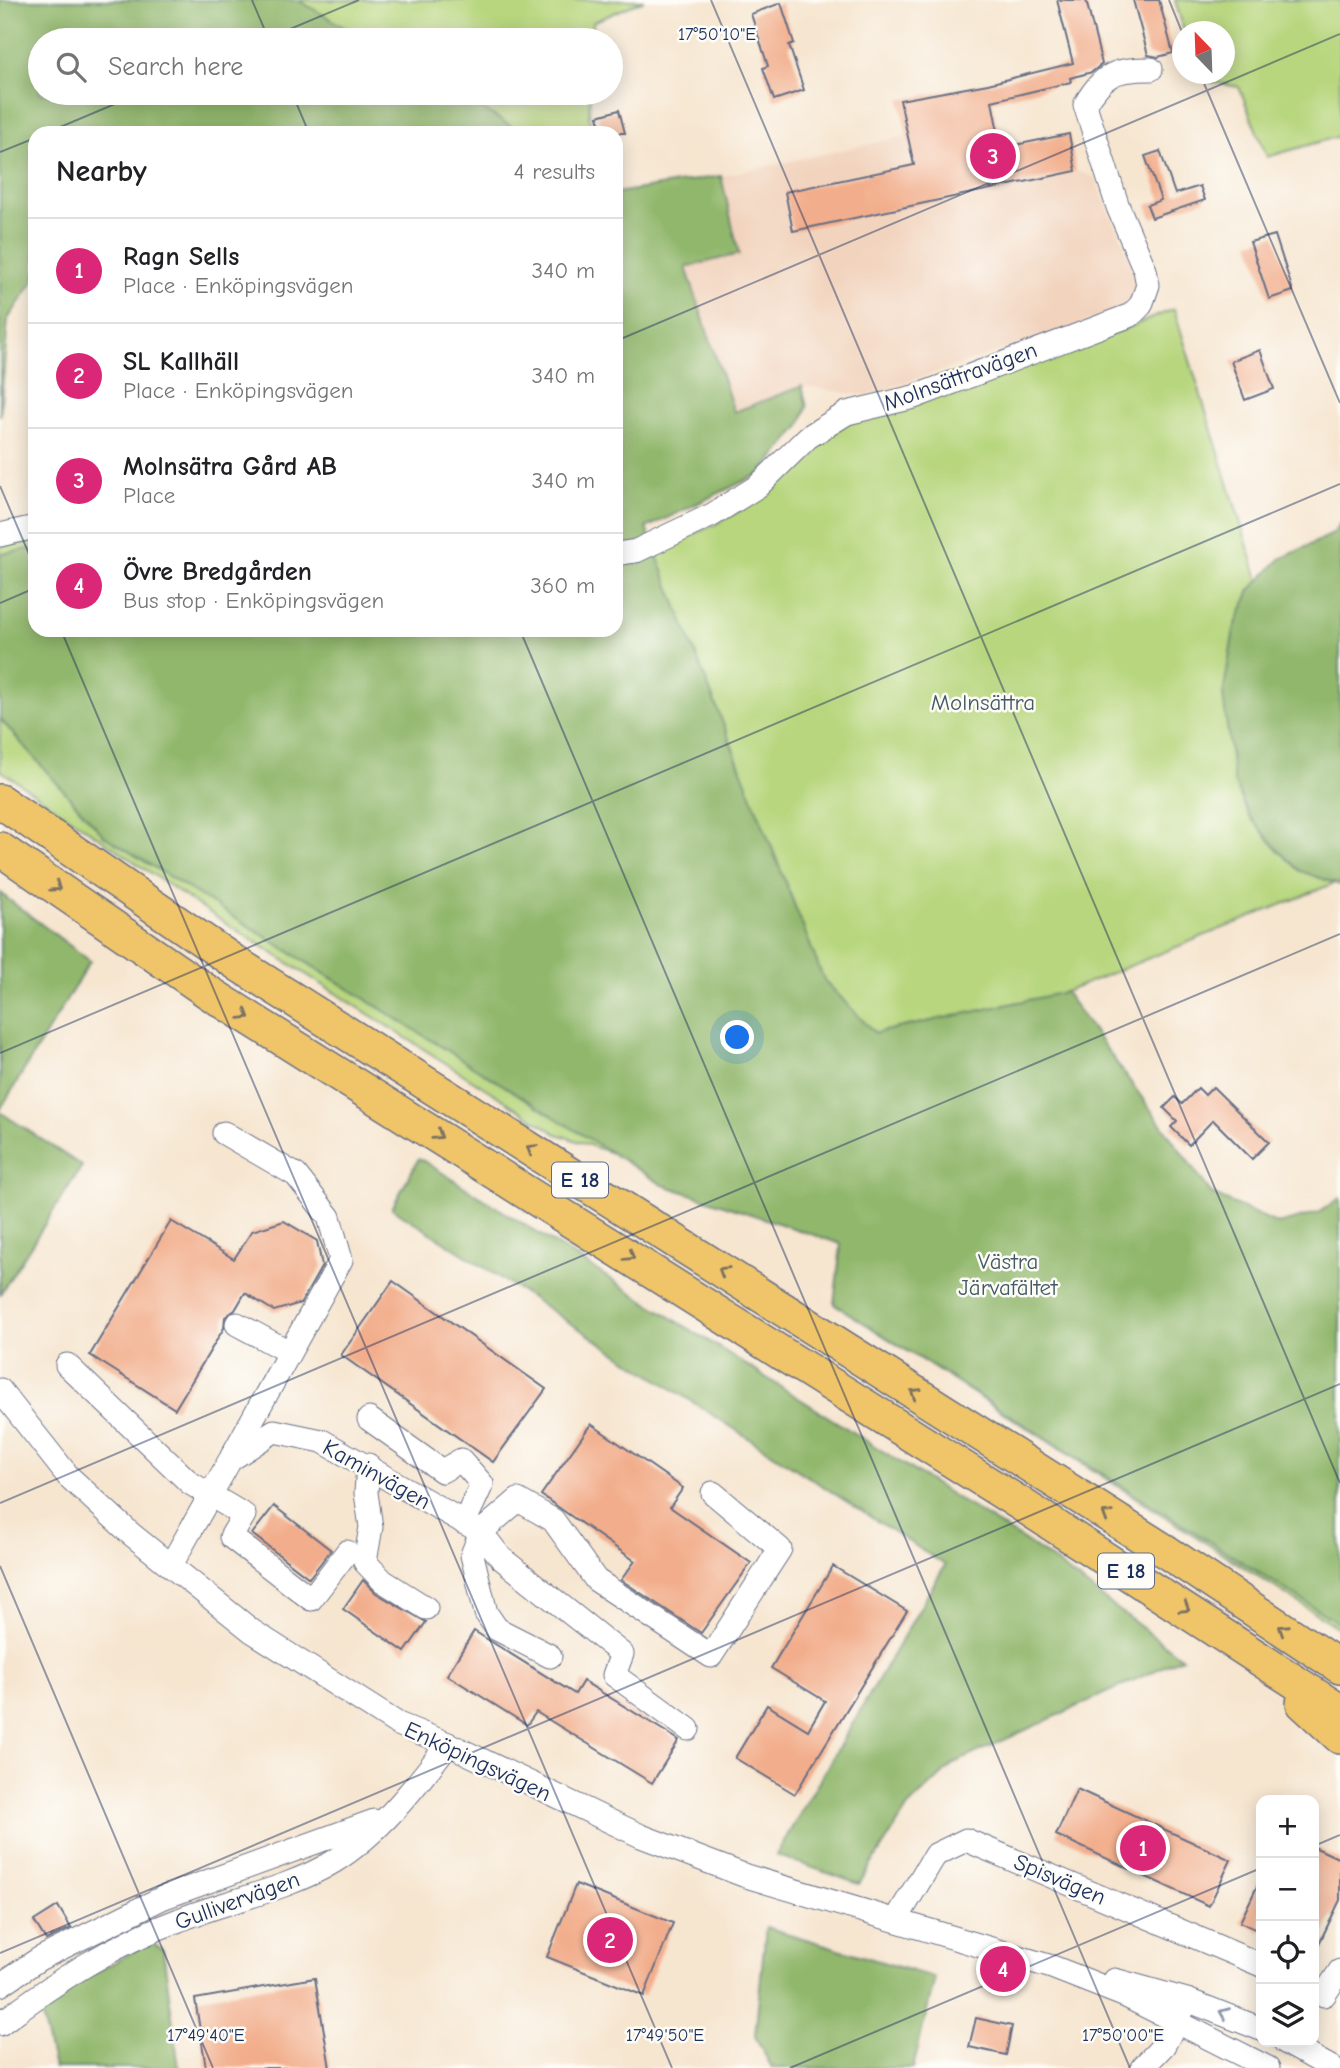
<!DOCTYPE html>
<meta charset="utf-8">
<style>
body{margin:0;font-family:"Comic Neue",sans-serif;background:#f6f6f6;color:#202124}
.controls{position:absolute;right:21px;bottom:21px;display:grid;overflow:hidden;border-radius:14px;box-shadow:0 4px 18px #0003}
.controls button{width:63px;height:63px;display:grid;place-items:center;padding:0;border:0;border-bottom:2px solid #e0e0e0;background:#fff;color:#202124;font:35px sans-serif}
.compass{position:absolute;left:1172px;top:21px;width:63px;height:63px;border-radius:50%;background:#fff;box-shadow:0 4px 18px #0003;rotate:337deg}
.you{position:absolute;left:738px;top:1038px;width:24px;height:24px;margin:-18px;border:5px solid #fff;border-radius:50%;background:#1a73e8;box-shadow:0 0 0 10px #1a73e833}
.badge{display:grid;place-items:center;width:46px;height:46px;border-radius:50%;background:#db2777;color:#fff;font-size:23px;font-weight:700}
.pin{position:absolute;translate:-50% -50%;border:4px solid #fff;box-shadow:0 2px 7px #0006}
.list{margin:0;padding:0;list-style:none}
h2{display:flex;justify-content:space-between;align-items:center;height:91px;margin:0;padding:0 28px;font-size:30px}
h2 small{font-size:23px;font-weight:400;color:#757577}
.list li{display:grid;grid-template-columns:46px 1fr auto;gap:21px;align-items:center;box-sizing:border-box;height:105px;padding:0 28px;border-top:2px solid #e0e0e0}
.list b{display:block;font-size:26px;white-space:nowrap}
.list p{margin:0;font-size:23px;white-space:nowrap;color:#757577}
.list em{font-size:23px;font-style:normal;color:#757577}
.icon{flex:none;width:38px;height:38px;fill:none;stroke:currentColor;stroke-width:2;stroke-linecap:round;stroke-linejoin:round}
.map{position:relative;flex:none;width:1340px;height:2068px;overflow:hidden}
.search{position:absolute;background:#fff;box-shadow:0 4px 18px #0003;left:28px;top:28px;width:595px;height:77px;display:flex;align-items:center;gap:18px;box-sizing:border-box;padding:0 24px;border-radius:38px;color:#757577;font-size:26px}
.panel{position:absolute;background:#fff;box-shadow:0 4px 18px #0003;left:28px;top:126px;width:595px;height:511px;border-radius:21px}
.map>svg:first-child{display:block}
</style>
<div class="map">
<svg width="1340" height="2068" viewBox="0 0 1340 2068">
<rect width="100%" height="100%" fill="#fdfcf7"/>
<filter id="ink" filterUnits="userSpaceOnUse"><feTurbulence type="fractalNoise" baseFrequency=".0143" numOctaves="2"/><feDisplacementMap in="SourceGraphic" scale="14" xChannelSelector="R" yChannelSelector="G"/><feConvolveMatrix kernelMatrix="1 2 1 2 8 2 1 2 1" color-interpolation-filters="sRGB"/></filter>
<filter id="wash" filterUnits="userSpaceOnUse"><feTurbulence type="fractalNoise" baseFrequency=".00686" numOctaves="4" result="noise"/><feDisplacementMap in="SourceGraphic" scale="28" xChannelSelector="R" yChannelSelector="G"/><feGaussianBlur stdDeviation="1.57" result="paint"/><feColorMatrix in="noise" values="0 0 0 0 0 0 0 0 0 0 0 0 0 0 0 0 0 1.4 0 .05"/><feComposite in="paint" operator="in"/></filter>
<g filter="url(#wash)">
<rect width="100%" height="100%" fill="#f6e5cf"/>
<path fill="#f2d4be" d="M988 82 1001 148 1069 134 1076 171 1094 177 1140 281 1126 308 867 396 802 386 734 412 686 266 738 254 721 176 907 136 900 100Z"/>
<g fill="#b7d67d" stroke="#69826e" stroke-width="2">
<path d="M0 0H644L593 22 592 40H40V93L35 133Z"/>
<path d="M1175 0H1340V136L1267 157 1239 87 1198 80 1197 74H1224V32L1184 31Z"/>
<path d="M455 93H590L589 118 595 133H523Z"/>
<path d="M1174 309 1281 653 1340 881 1065 992 1340 1374V1629L873 1329 888 1261 656 1168 557 1134 202 908 0 770V546L35 541V630H616V566C659 548 705 533 744 508 783 484 810 447 848 422L1115 333Z"/>
</g>
<g fill="#91b76c" stroke="#567365" stroke-width="2">
<path d="M0 0H298L366 40H40V93H455L523 133H35V279L8 319 0 416Z"/>
<path d="M721 176 739 254 686 267 734 412 802 386 807 407 800 426 761 473 646 528 824 980 875 1033 1065 992 1212 1194 1278 1224 1318 1213 1340 1198V1624L834 1304 841 1244 663 1185 104 836 0 719V554L35 548V630H616V193Z"/>
<path d="M1340 523V885L1300 871 1278 850 1249 816 1234 782 1223 695 1234 629 1250 590 1280 559 1333 534Z"/>
<path d="M0 893 90 961 0 1110Z"/>
<path d="M0 1112 82 1166 0 1294Z"/>
<path d="M419 1158 1042 1552 1182 1658 954 1763 908 1807 859 1884 776 1855 945 1565 392 1208Z"/>
<path d="M766 1927 935 1978 913 2068H772L755 2036Z"/>
<path d="M150 1942 163 1950 179 2068H54L39 2005Z"/>
</g>
<g id="blocks">
<g fill="#f2ae8c">
<path d="M1057 0H1086L1102 64 1092 72 1070 78 1071 82 992 101 1001 148 1069 134 1076 171 793 231 785 192 914 165 900 100 988 84 1073 63Z"/>
<path d="M1133 0H1159L1173 53 1158 57 1148 55Z"/>
<path d="M781 3 794 43 789 45 804 90 774 100 763 68 768 66 751 14Z"/>
<path d="M619 110 625 133H603L598 116Z"/>
<path d="M1160 151 1175 194 1200 186 1205 200 1152 218 1147 205 1161 200 1145 156Z"/>
<path d="M1275 235 1293 291 1269 299 1250 242Z"/>
<path d="M1260 350 1274 389 1245 400 1231 361Z"/>
<path d="M1213 1087 1269 1142 1252 1159 1213 1120 1189 1145 1171 1127 1177 1121 1164 1108 1175 1097 1182 1104 1198 1088 1205 1095Z"/>
<path d="M171 1221 234 1259 252 1231 284 1221 317 1241 322 1266 301 1303 274 1311 245 1293 235 1310 225 1317 224 1328 175 1409 90 1355Z"/>
<path d="M393 1281 546 1389 493 1462 341 1355Z"/>
<path d="M591 1424 683 1488 670 1507 751 1563 701 1633 621 1580 635 1561 541 1495Z"/>
<path d="M274 1506 331 1550 309 1578 252 1534Z"/>
<path d="M833 1566 907 1611 795 1794 735 1758 767 1705 808 1730 825 1701 771 1668Z"/>
<path d="M363 1580 376 1593 426 1622 405 1652 343 1609Z"/>
<path d="M474 1631 575 1694 583 1681 679 1740 652 1783 536 1712 527 1725 447 1675Z"/>
<path d="M1077 1789 1231 1860 1209 1906 1056 1835Z"/>
<path d="M1314 1847 1340 1859V1900L1314 1954Z"/>
<path d="M1261 1878V1932L1240 1922Z"/>
<path d="M576 1884 673 1923 644 1996 547 1957Z"/>
<path d="M58 1906 71 1928 46 1940 34 1921Z"/>
<path d="M315 1978 330 2068H206L195 1999Z"/>
<path d="M976 2018 1012 2026 1006 2055 969 2047Z"/>
</g>
</g>
</g>
<g filter="url(#ink)">
<use href="#blocks" fill-opacity="0" stroke="#686f86" stroke-width="2"/>
<g fill="none" stroke-linecap="round" stroke-linejoin="round">
<g stroke="#686f86" stroke-width="25">
<g id="minor">
<path d="M0 535 35 527"/>
<path d="M616 554 636 551 712 515 758 486 808 437 847 413 914 397 1131 315 1141 305 1148 285 1145 270 1118 207 1085 105C1103 73 1116 69 1151 69"/>
<path d="M224 1133 296 1175 329 1217 341 1260 232 1456"/>
<path d="M237 1324 289 1352"/>
<path d="M67 1365 190 1483 244 1515 231 1537 311 1599 347 1552"/>
<path d="M0 1390 68 1476 131 1534 252 1631 398 1724 448 1744 641 1836 746 1876 1052 1967 1126 1996 1268 2068"/>
<path d="M369 1419 442 1471 461 1460 482 1484 464 1523"/>
<path d="M368 1465 366 1493 371 1527 365 1562 383 1581 426 1608"/>
<path d="M171 1565 230 1460 274 1431 322 1441 481 1532 501 1558 622 1654 614 1675 688 1729"/>
<path d="M550 1656 497 1629 486 1613 472 1555 481 1532 518 1500 553 1520 596 1580 711 1656 780 1549 713 1493"/>
<path d="M896 1920 935 1855 966 1840 1261 1965"/>
<path d="M1115 1980 1187 2000 1261 2029"/>
<path d="M0 1985 39 1959 162 1898 374 1821"/>
<path d="M1314 1990 1324 1995 1340 1971"/>
<path d="M0 2024C56 1981 112 1945 179 1920 229 1900 287 1890 333 1862 379 1834 416 1786 448 1744"/>
<path d="M1285 2042 1332 2068"/>
<path d="M1142 2068 1164 2045 1183 2009"/>
</g>
</g>
<g stroke="#686f86" stroke-width="36">
<g id="highway">
<path d="M0 801 239 965 1165 1551 1340 1667"/>
<path d="M0 849 208 992 1024 1506 1340 1711"/>
<path d="M1303 1703 1340 1737"/>
</g>
</g>
<use href="#minor" stroke="#fff" stroke-width="23"/>
<use href="#highway" stroke="#f0c469" stroke-width="33"/>
</g>
<defs><path id="oneway-chevron" d="M-2-3.5L2.5 0L-2 3.5" fill="none" stroke-width="1.6" stroke-linecap="round" stroke-linejoin="round" transform="scale(1.75)"/></defs>
<g stroke="#7b7263">
<use href="#oneway-chevron" transform="translate(56 887) rotate(35)"/>
<use href="#oneway-chevron" transform="translate(245 1015) rotate(32)"/>
<use href="#oneway-chevron" transform="translate(438 1135) rotate(32)"/>
<use href="#oneway-chevron" transform="translate(531 1149) rotate(-148)"/>
<use href="#oneway-chevron" transform="translate(630 1256) rotate(32)"/>
<use href="#oneway-chevron" transform="translate(723 1271) rotate(-148)"/>
<use href="#oneway-chevron" transform="translate(915 1393) rotate(-148)"/>
<use href="#oneway-chevron" transform="translate(1107 1515) rotate(-148)"/>
<use href="#oneway-chevron" transform="translate(1185 1608) rotate(32)"/>
<use href="#oneway-chevron" transform="translate(1283 1629) rotate(-147)"/>
</g>
<use stroke="#8d97ae" href="#oneway-chevron" transform="translate(1224 2013) rotate(-158)"/>
</g>
<path fill="none" stroke="#1b2f5e" stroke-width="2" stroke-opacity="0.45" d="M252 0 269 40M711 0 1340 1483M1169 0 1182 32M264 40 359 0M1200 74 1340 403M292 93 309 133M46 133 141 93M0 152 35 138M616 341 1340 34M0 486 35 568M0 603 35 588M61 630 672 2068M520 630 1130 2068M0 1053 1340 484M0 1503 1340 934M0 1566 213 2068M1314 1846 1340 1835M0 1953 1340 1384M790 2068 1261 1868"/>
<g text-anchor="middle" stroke-width="5" stroke-linejoin="round" paint-order="stroke">
<g fill="#fdfcf7" stroke="#5f6c8c" stroke-width="2">
<rect x="552" y="1162.5" width="56" height="35" rx="5"/>
<rect x="1098" y="1553.5" width="56" height="35" rx="5"/>
</g>
<g font-size="21" font-weight="bold" fill="#1b2f5e">
<text x="580" y="1187">E 18</text>
<text x="1126" y="1578">E 18</text>
</g>
<g font-size="23" fill="#1b2f5e" stroke="#fdfcf7">
<text transform="translate(960 376) rotate(-20)" y="8">Molnsättravägen</text>
<text transform="translate(377 1474) rotate(29)" y="8">Kaminvägen</text>
<text transform="translate(478 1761) rotate(25)" y="8">Enköpingsvägen</text>
<text transform="translate(1060 1879) rotate(23)" y="8">Spisvägen</text>
<text transform="translate(237 1900) rotate(-20)" y="8">Gullivervägen</text>
</g>
<g font-size="23" fill="#425966" stroke="#fdfcf7">
<text x="983" y="710">Molnsättra</text>
<text x="1008" y="1269">Västra<tspan x="1008" dy="26">Järvafältet</tspan></text>
</g>
</g>
<g font-size="18" text-anchor="middle" fill="#1b2f5e" stroke="#fdfcf7" stroke-width="5" stroke-linejoin="round" paint-order="stroke">
<text x="717" y="40">17°50'10"E</text>
<text x="206" y="2041">17°49'40"E</text>
<text x="665" y="2041">17°49'50"E</text>
<text x="1123" y="2041">17°50'00"E</text>
</g>
</svg>
<div class="controls">
<button>+</button>
<button>−</button>
<button><svg class="icon" aria-label="locate" viewBox="0 0 24 24"><circle cx="12" cy="12" r="6"/><path d="M12 2v4M12 18v4M2 12h4M18 12h4"/></svg></button>
<button><svg class="icon" aria-label="layers" viewBox="0 0 24 24"><path d="M12 4l9 5-9 5-9-5zM3 14l9 5 9-5"/></svg></button>
</div>
<svg class="compass" viewBox="-18 -18 36 36"><path d="M0-13l5 13h-10z" fill="#e53935"/><path d="M0 13l5-13h-10z" fill="#757577"/></svg>
<div class="you"></div>
<div class="pin badge" style="left:1143px;top:1848px">1</div>
<div class="pin badge" style="left:610px;top:1940px">2</div>
<div class="pin badge" style="left:993px;top:156px">3</div>
<div class="pin badge" style="left:1003px;top:1969px">4</div>
<div class="search"><svg class="icon" aria-label="search" viewBox="0 0 24 24"><circle cx="10" cy="10" r="6"/><path d="M15 15l6 6"/></svg>Search here</div>
<section class="panel">
<h2>Nearby<small>4 results</small></h2>
<ul class="list">
<li><span class="badge">1</span><div><b>Ragn Sells</b><p>Place · Enköpingsvägen</p></div><em>340 m</em></li>
<li><span class="badge">2</span><div><b>SL Kallhäll</b><p>Place · Enköpingsvägen</p></div><em>340 m</em></li>
<li><span class="badge">3</span><div><b>Molnsätra Gård AB</b><p>Place</p></div><em>340 m</em></li>
<li><span class="badge">4</span><div><b>Övre Bredgården</b><p>Bus stop · Enköpingsvägen</p></div><em>360 m</em></li>
</ul>
</section>
</div>
